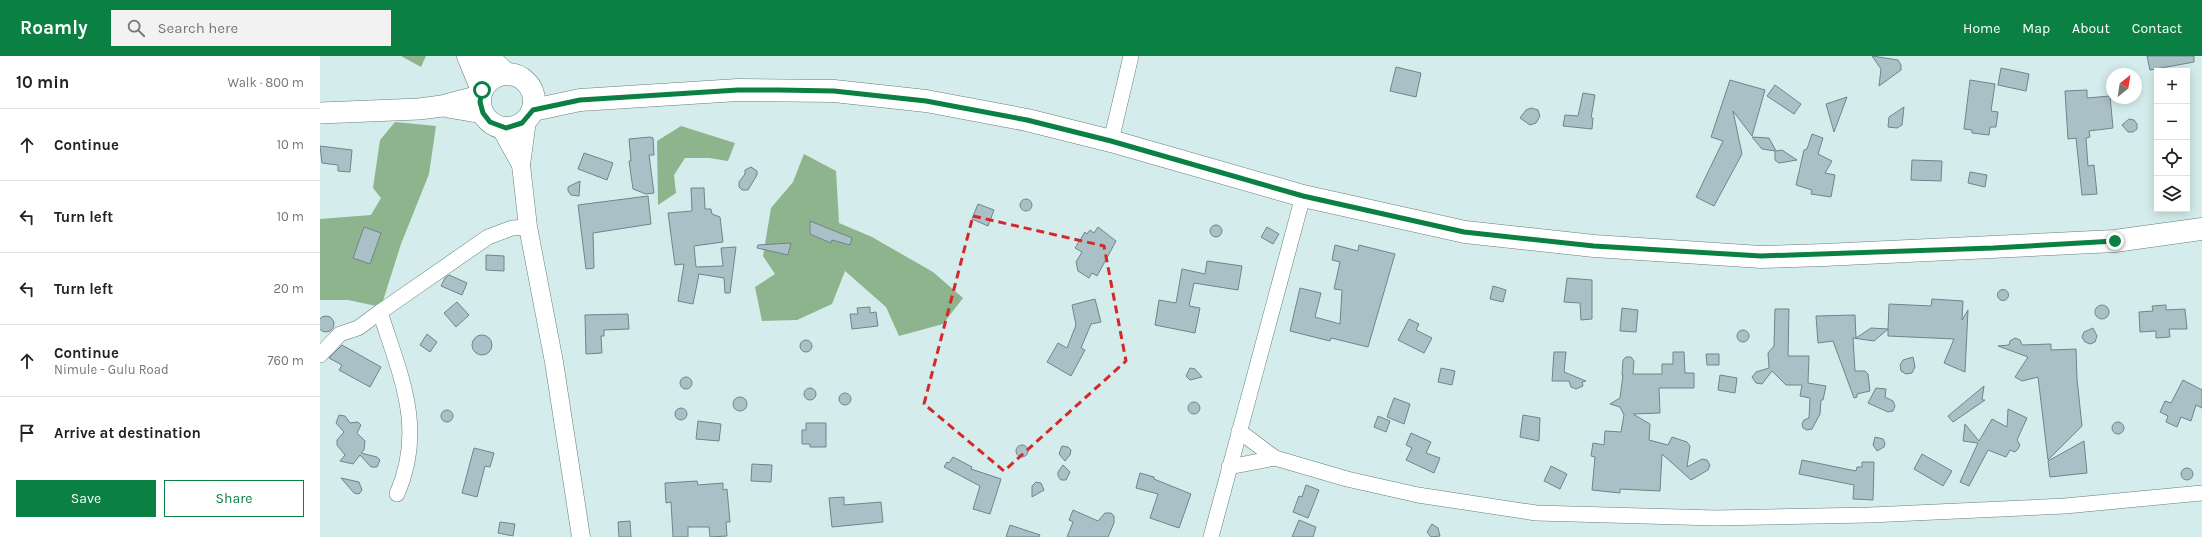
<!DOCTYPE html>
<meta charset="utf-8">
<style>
body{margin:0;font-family:Karla,sans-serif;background:#f2f2f2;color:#222}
.controls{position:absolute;right:12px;top:12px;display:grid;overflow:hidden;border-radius:0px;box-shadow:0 2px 10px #0003}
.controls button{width:36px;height:36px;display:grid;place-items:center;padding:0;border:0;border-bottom:1px solid #e0e0e0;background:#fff;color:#222;font:20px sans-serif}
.compass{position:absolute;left:1786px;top:12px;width:36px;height:36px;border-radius:50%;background:#fff;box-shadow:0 2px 10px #0003;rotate:30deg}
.stop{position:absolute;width:12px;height:12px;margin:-9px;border:3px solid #0b8043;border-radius:50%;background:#fff}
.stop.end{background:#0b8043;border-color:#fff;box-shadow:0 1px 4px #0008}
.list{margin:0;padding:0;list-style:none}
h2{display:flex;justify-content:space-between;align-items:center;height:52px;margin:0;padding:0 16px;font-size:17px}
h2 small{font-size:13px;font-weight:400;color:#767676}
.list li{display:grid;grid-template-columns:26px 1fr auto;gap:12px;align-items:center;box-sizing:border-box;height:72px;padding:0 16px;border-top:1px solid #e0e0e0}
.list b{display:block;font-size:15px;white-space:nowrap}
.list p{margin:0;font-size:13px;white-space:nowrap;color:#767676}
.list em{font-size:13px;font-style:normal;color:#767676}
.actions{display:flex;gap:8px;padding:12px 16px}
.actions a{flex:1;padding:9px 0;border:1px solid #0b8043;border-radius:0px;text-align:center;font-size:14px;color:#0b8043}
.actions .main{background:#0b8043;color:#fff}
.icon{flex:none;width:22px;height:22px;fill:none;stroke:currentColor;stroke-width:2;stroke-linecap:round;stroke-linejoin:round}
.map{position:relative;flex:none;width:1882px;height:481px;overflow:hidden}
header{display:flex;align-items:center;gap:24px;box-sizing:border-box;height:56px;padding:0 20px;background:#0b8043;color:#fff}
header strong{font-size:19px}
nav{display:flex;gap:22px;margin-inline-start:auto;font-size:14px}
.search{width:280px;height:36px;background:#f2f2f2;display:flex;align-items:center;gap:10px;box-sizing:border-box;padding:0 14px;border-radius:0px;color:#767676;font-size:15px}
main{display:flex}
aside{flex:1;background:#fff}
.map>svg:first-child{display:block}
</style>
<header>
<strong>Roamly</strong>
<div class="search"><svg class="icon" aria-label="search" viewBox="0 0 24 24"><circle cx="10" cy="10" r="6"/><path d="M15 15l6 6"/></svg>Search here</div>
<nav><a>Home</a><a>Map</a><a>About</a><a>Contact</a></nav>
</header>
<main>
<aside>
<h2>10 min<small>Walk · 800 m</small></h2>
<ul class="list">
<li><svg class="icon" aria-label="ahead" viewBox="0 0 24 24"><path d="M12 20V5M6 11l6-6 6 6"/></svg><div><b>Continue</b></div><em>10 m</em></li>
<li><svg class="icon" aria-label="left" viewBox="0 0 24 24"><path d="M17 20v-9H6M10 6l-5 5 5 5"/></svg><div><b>Turn left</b></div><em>10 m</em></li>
<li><svg class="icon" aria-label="left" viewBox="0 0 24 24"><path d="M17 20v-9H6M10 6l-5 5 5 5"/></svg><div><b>Turn left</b></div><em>20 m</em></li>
<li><svg class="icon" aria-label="ahead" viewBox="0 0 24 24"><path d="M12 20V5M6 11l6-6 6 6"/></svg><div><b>Continue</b><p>Nimule - Gulu Road</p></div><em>760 m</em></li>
<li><svg class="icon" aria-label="arrive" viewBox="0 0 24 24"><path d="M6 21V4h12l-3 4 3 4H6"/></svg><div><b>Arrive at destination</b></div></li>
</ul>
<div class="actions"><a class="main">Save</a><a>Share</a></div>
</aside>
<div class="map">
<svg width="1882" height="481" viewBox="0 0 1882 481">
<rect width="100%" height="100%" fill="#d4edec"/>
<g fill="#8eb48d">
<path d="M81 0H106L101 11Z"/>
<path d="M75 66 116 70 109 118 81 188 61 251 28 244H0V163L51 159 61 142 53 132 60 84Z"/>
<path d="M361 70 415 87 408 105 389 102H365L354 119 356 137 338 149 337 85Z"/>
<path d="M484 98 516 115 519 167 552 181 613 216 643 242 623 268 579 280 566 251 525 215 512 248 477 264 442 265 435 231 455 218 443 200 451 152 473 126Z"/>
</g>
<g fill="#aac0c7" stroke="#70848b">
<path d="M1552 0 1578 4 1581 9V14L1559 30 1561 13Z"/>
<path d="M1827 0H1874V6L1830 14Z"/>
<path d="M1076 11 1101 17 1096 41 1070 35Z"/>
<path d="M1681 12 1709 18 1706 35 1678 29Z"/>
<path d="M1410 24 1445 34 1432 80 1413 55 1422 98 1394 150 1376 141 1403 85 1391 81Z"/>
<path d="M1650 24 1675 28 1671 55 1678 56 1676 71H1670L1669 79 1652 77V74L1644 73Z"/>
<path d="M1455 29 1481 48 1474 58 1447 40Z"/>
<path d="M1767 34V42L1790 40 1793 72 1769 75 1770 81 1766 82 1768 110 1774 109 1777 138 1762 139 1756 82 1748 83 1745 35Z"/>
<path d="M1263 37 1275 39 1271 62H1273L1272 73 1243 70 1245 59 1258 60Z"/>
<path d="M1527 41 1514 76 1506 48Z"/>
<path d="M1584 51 1582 69 1577 72 1568 71 1569 61Z"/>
<path d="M1211 52 1218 54 1220 60 1216 67 1210 69 1200 62 1206 54Z"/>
<path d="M1809 63 1814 64 1817 68V73L1813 76H1808L1802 69Z"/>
<path d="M1492 78 1503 82 1498 98 1512 105 1505 117 1515 119 1511 141 1491 138 1492 134 1476 129 1484 94 1487 93Z"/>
<path d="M330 81 333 82 334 99H329L334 137 326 138 313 133 309 105H311L309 83Z"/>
<path d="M1432 81 1449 82 1456 95 1462 94 1477 104 1459 107 1455 104V95L1442 93Z"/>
<path d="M0 90 32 94 30 116 18 115V109L2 107Z"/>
<path d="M264 97 293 107 287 124 258 113Z"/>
<path d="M1592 104 1622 105 1621 125 1591 124Z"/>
<path d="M431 111 437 115V119L428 134H422L419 131V126L425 118V114Z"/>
<path d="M1650 116 1667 119 1665 131 1648 127Z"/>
<path d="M260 125 259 140 251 139 248 135V131Z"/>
<path d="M371 132H384L385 153H391L392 158 400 161 403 186 374 190 376 211 403 210 401 192 416 191 410 237H405L404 222 379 218 373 248 358 245 364 208 355 209 348 157 372 155Z"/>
<path d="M328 140 331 168 273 177 274 212 266 213 258 149Z"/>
<circle cx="706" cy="149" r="6"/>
<path d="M658 148 674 154 668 170 652 163Z"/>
<path d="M490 165 532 182 530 189 512 184 511 187 490 178Z"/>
<circle cx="896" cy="175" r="6"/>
<path d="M44 171 61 177 50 208 33 202Z"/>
<path d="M778 171 796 185 777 220 772 217 769 222 758 215 756 206 762 196 755 192 765 176 767 178 770 174 774 177Z"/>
<path d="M947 171 959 178 953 188 941 181Z"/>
<path d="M471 187 468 199 437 192 438 189Z"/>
<path d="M1015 189 1038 195 1039 189 1075 198 1048 291 1011 282 1010 285 970 275 980 232 1001 237 995 261 1020 268 1022 234 1014 233 1020 206 1012 204Z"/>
<path d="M166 199 184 200V215L166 214Z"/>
<path d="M887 205 922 210 918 234 874 227 869 250 880 252 875 277 835 269 839 244 856 247 862 213 885 218Z"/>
<path d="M129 219 147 227 142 239 121 230 125 222Z"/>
<path d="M1247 222 1272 224V263L1261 264 1260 247 1244 246Z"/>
<path d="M1173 230 1186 234 1183 246 1170 243Z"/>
<circle cx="1683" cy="239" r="5.5"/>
<path d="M775 243 781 266 771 268 761 292 765 294 751 320 727 306 738 287 747 292 756 269 752 249Z"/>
<path d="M1612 243 1643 245 1642 264 1648 254 1645 316 1624 307 1634 283 1568 280V273L1554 285 1533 282 1535 315H1545L1548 318 1550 335 1537 338V341L1534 342 1513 285 1498 287 1496 260 1535 259 1536 282 1551 272 1568 273 1569 248 1611 250Z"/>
<path d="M137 246 149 259 136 271 124 257Z"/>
<path d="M1846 249V254L1865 253 1867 273H1849L1850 281 1836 282V275L1820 276 1819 256 1833 255 1832 250Z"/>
<circle cx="1782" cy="256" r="7"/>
<path d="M550 251V257L556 256 558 270 532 273 530 258H538L537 252Z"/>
<path d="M1302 252 1318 254 1316 276 1300 275Z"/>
<path d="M1455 253H1469L1468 300H1489L1488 327 1506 330 1503 344H1501L1500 358 1492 373 1487 374 1483 372 1482 368 1484 364 1489 362 1490 342 1480 340 1482 329H1466L1452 315 1442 328 1436 327 1432 321 1436 316 1449 312 1448 297 1454 290Z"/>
<path d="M308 258 309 273 284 274V280H281L282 297 266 298 265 259Z"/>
<circle cx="6" cy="268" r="8"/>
<path d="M1089 263 1099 268 1096 274 1112 282 1104 297 1078 284Z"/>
<path d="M1773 272 1777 280 1775 286 1770 288 1765 286 1762 281 1764 276Z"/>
<circle cx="1423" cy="280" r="6"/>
<path d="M107 278 117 286 110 296 100 289Z"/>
<circle cx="162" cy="289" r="10"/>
<path d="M1695 282 1700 284 1702 289 1731 288V294L1756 293 1757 323 1762 370 1728 404 1718 321 1702 325 1695 321 1708 301 1678 290 1689 289 1690 285Z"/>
<circle cx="486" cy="290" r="6"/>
<path d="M22 289 61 311 50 331 19 314 22 309 9 302Z"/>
<path d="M1234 296H1246L1244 316 1266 325 1262 326 1263 330 1256 333 1251 331 1249 325H1232Z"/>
<path d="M1353 296H1364L1365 317H1374V332H1339L1340 357 1313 358 1330 368 1329 384 1348 389 1352 381 1367 386 1370 390 1367 411 1382 403 1387 404 1390 409 1388 414 1371 424 1342 398 1340 435 1300 433V437L1272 434 1275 401 1271 400 1273 387 1284 389 1285 375 1301 376 1304 359 1300 351 1290 348 1300 342 1303 319H1302L1303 304 1306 301H1311L1314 305 1313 318H1342V308H1353Z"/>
<path d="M1386 298H1399V309H1387Z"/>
<path d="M1593 301 1595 311 1592 317 1586 318 1581 315 1580 309 1583 304Z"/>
<path d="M870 312 875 313 882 321 870 324 866 320Z"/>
<path d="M1121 312 1135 315 1132 329 1118 326Z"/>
<path d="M1400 319 1417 322 1415 337 1398 334Z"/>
<circle cx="366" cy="327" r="6"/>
<path d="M1863 324 1882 334V352L1876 349 1871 365 1861 361 1857 371 1846 366 1848 360 1840 356 1845 345 1851 347Z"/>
<path d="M1664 330 1662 344H1665L1633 366 1628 360Z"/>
<path d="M1556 332 1566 333 1565 341 1573 345 1575 350 1573 355 1568 356 1548 347Z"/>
<circle cx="490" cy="338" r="6"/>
<circle cx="525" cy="343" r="6"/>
<circle cx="420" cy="348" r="7"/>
<path d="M1074 342 1090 348 1084 368 1067 361Z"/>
<circle cx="874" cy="352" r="6"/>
<circle cx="361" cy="358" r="6"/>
<path d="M1688 353 1707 362 1697 384 1700 389 1698 393 1695 396 1690 394 1686 401 1668 394 1649 430 1640 426 1658 387 1643 385 1645 368 1659 385 1672 363 1687 371Z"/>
<circle cx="127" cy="360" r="6"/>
<path d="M19 359 25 360 30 367 38 366 41 369 37 377 45 385 44 394 41 397 57 401 60 404 57 411H51L40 399 33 408 20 405 25 399 17 389V384L24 376 16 367Z"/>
<path d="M1203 359 1220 362 1219 385 1200 381Z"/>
<path d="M1058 360 1070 365 1066 376 1054 371Z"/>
<path d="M378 365 401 368 399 385 376 383Z"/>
<circle cx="1798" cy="372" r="6"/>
<path d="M486 367H506V391H490V388H482V374H486Z"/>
<path d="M1091 377 1111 386 1106 397 1120 402 1114 417 1086 404 1092 392 1086 389Z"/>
<path d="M1555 381 1563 383 1565 387 1564 391 1557 395 1553 389Z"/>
<path d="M1764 385 1767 417 1730 421 1728 405Z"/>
<circle cx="702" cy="395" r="6"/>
<path d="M742 390 748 391 751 394 750 399 745 405 739 398Z"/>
<path d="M154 392 174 397 170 411 165 410 157 441 142 437Z"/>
<path d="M1602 398 1632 415 1623 430 1594 413Z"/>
<path d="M633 401 652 411 651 413 681 423 670 458 653 453 660 430 624 411 627 406 629 407Z"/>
<path d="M1482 404 1536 415 1537 411H1542V406H1554L1553 444 1533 443 1534 429 1479 418Z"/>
<path d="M432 408 452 409 451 426 431 425Z"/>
<path d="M743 409 750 416 746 424H741L738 420V416Z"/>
<path d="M1231 410 1247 418 1240 433 1224 425Z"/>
<circle cx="1867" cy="418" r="6"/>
<path d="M820 417 834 421V423L871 438 859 472 830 462 838 438 816 432Z"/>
<path d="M21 422 39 426 42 434 39 438 34 437Z"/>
<path d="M377 425 378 429 403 427V434L407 433 410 466H406L407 480 390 481 389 471H368V481H353L351 446 346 447 345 427Z"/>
<path d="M716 426 721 427 724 434 712 441V430Z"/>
<path d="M986 429 999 434 988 462 973 456 979 440 982 441Z"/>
<path d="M524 441V449L561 446 563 466 512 471 509 442Z"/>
<path d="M753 454 778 465 785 457H791L794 460V467L788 481H747L753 466 749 464Z"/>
<path d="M979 464 996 471 993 481H972Z"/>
<path d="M310 465 311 481H299L298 466Z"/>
<path d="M180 466 195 468 193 480 178 477Z"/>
<path d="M1112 468 1118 472 1120 480 1111 481 1107 476Z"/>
<path d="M690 469 720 479 719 481H686Z"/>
</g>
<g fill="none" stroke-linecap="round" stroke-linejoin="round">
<g stroke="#667d7c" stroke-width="16">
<g id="minor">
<path d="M791 85 811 0"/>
<path d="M0 299 20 278 38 272 60 256"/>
<path d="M919 375 955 402 1027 423 1098 439 1216 457 1396 462 1550 459 1745 450 1882 437"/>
<path d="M909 411 955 402"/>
<path d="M77 438C106 372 80 319 60 256L168 181 192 172 208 171"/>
<path d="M891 481 983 140"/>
</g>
</g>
<g stroke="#667d7c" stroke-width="19">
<g id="tertiary">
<path d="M207 64 201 109 208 171 234 306 261 481"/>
<path d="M180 71 201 109"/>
</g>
</g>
<g stroke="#667d7c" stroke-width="22">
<g id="secondary">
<path d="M128 51 163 57"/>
<path d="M0 57 99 53 122 50 160 40"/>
</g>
</g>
<g stroke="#667d7c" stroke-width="23">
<g id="primary">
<path d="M148 0 162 34"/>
<path d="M167 0 185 17"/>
<circle cx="187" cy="45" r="27"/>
<path d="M213 54 260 44 418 34 514 35 606 45 707 64 791 85 983 140 1145 176 1274 190 1441 201 1504 199 1795 185 1882 173"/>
</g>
</g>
<use href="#minor" stroke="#fff" stroke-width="15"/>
<use href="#tertiary" stroke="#fff" stroke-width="18"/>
<use href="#secondary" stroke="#fff" stroke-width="21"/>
<use href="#primary" stroke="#fff" stroke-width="22"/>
</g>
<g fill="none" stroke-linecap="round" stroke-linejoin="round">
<path stroke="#0b8043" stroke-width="5" d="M162 34 160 46 163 57 170 66 186 72 202 67 213 54 260 44 418 34H459L514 35 606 45 707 64 791 85 983 140 1144 176 1274 190 1441 200 1673 192 1795 185"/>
</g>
<path fill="none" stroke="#d62828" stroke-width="3" stroke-dasharray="8 5" stroke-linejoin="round" d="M653 160 784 190 806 305 684 415 604 348Z"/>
</svg>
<div class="controls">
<button>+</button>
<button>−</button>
<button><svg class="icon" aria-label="locate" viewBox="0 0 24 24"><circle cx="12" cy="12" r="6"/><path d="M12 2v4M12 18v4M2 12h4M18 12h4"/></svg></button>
<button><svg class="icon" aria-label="layers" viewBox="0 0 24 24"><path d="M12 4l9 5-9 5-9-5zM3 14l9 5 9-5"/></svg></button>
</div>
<svg class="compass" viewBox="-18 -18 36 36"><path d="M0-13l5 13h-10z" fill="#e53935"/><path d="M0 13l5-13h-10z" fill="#767676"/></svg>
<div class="stop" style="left:162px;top:34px"></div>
<div class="stop end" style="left:1795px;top:185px"></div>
</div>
</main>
